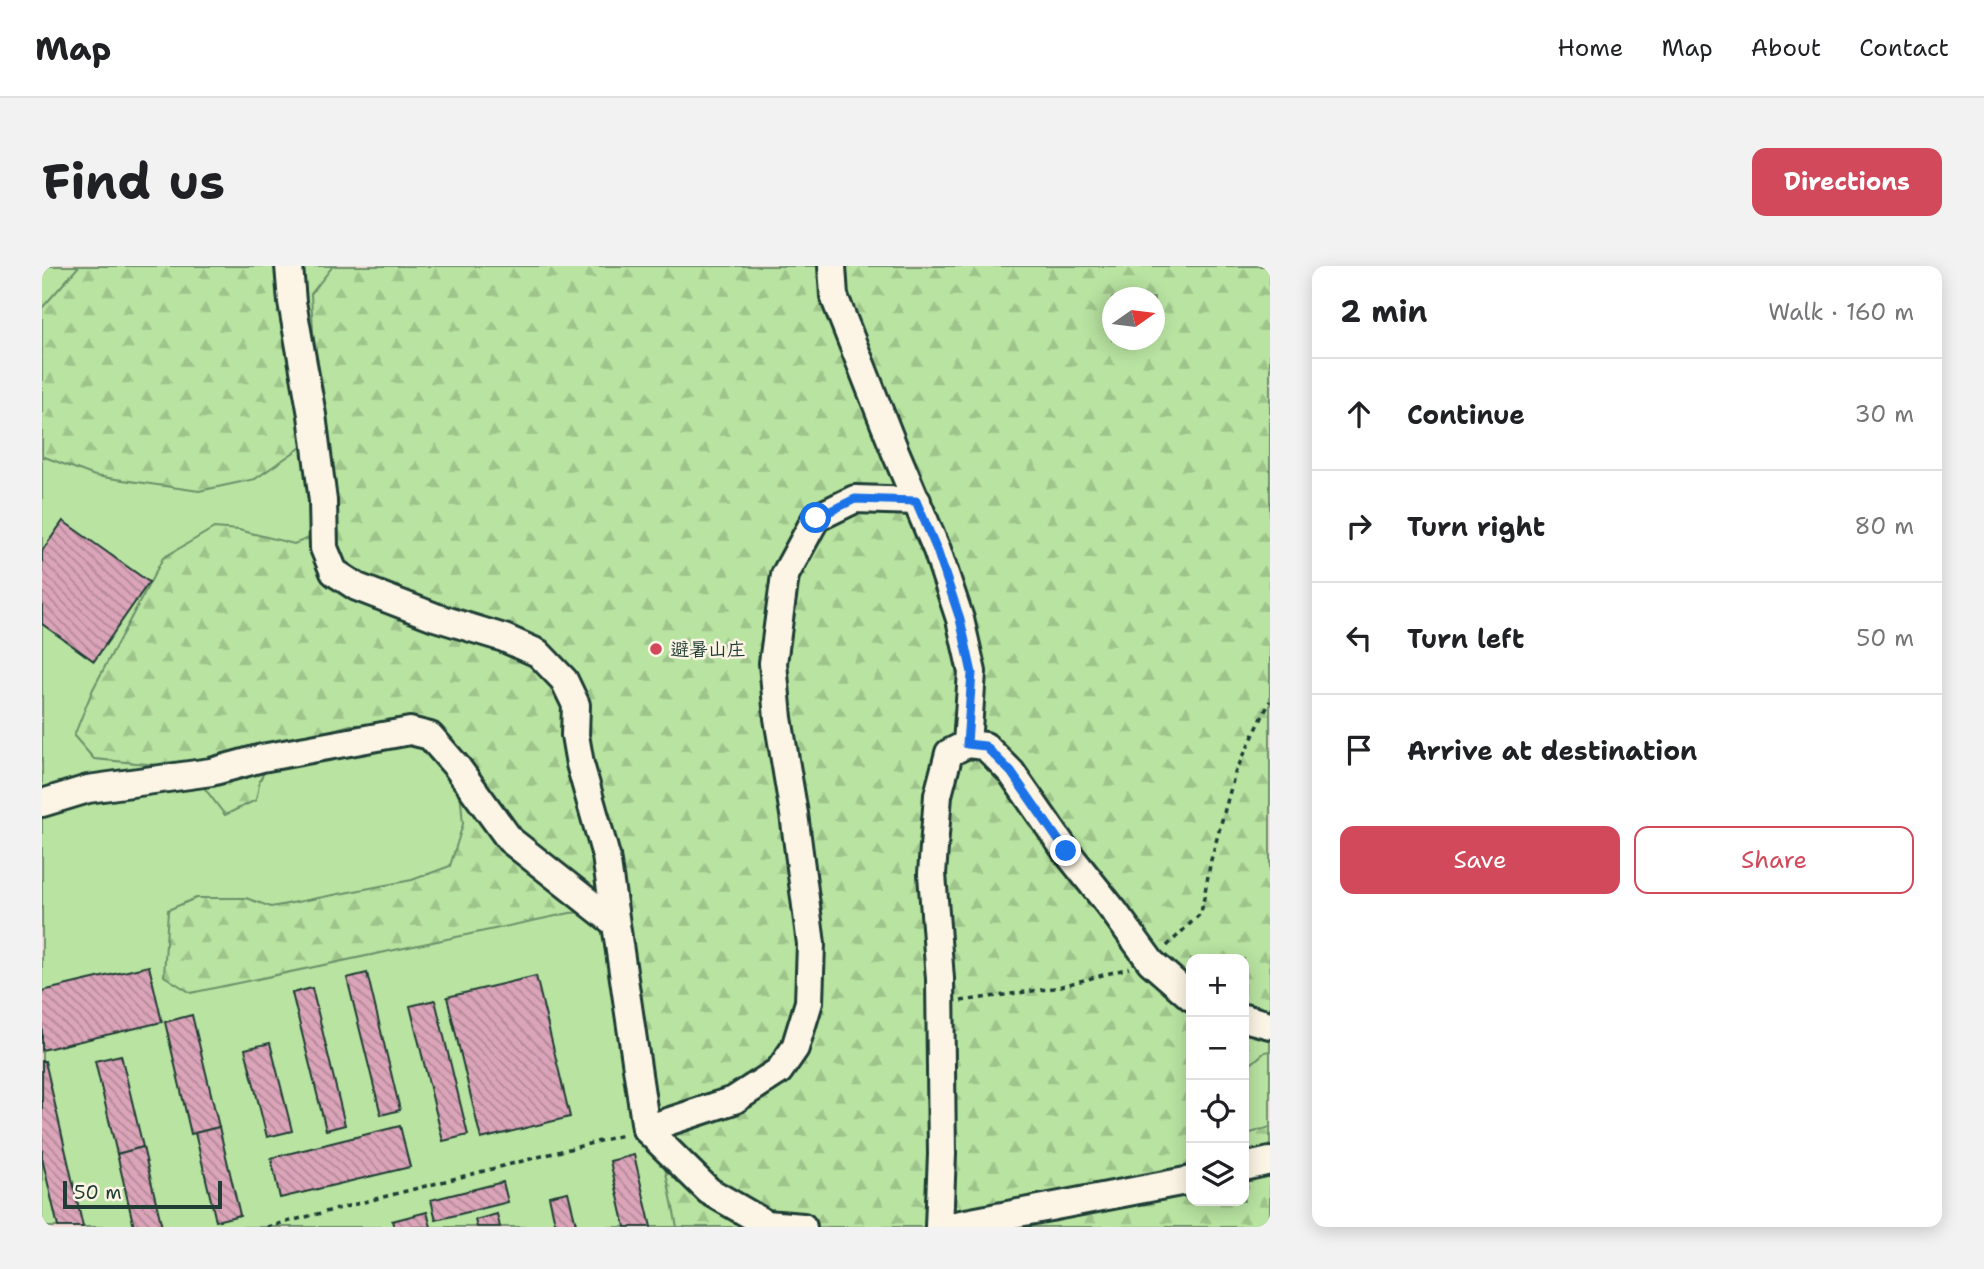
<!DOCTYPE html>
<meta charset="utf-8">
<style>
body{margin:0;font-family:"Shantell Sans","LXGW WenKai TC",sans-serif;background:#f2f2f2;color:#202124}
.controls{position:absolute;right:21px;bottom:21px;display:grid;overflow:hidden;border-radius:14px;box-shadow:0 4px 18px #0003}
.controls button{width:63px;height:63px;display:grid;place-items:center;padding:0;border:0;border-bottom:2px solid #e0e0e0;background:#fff;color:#202124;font:35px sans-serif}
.compass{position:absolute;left:1060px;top:21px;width:63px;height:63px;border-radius:50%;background:#fff;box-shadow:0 4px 18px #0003;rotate:76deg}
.scale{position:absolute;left:21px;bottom:18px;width:159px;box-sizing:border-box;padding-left:7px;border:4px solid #1f3d34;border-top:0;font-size:19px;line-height:24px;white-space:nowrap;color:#1f3d34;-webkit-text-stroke:5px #fcf5e5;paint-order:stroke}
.stop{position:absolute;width:21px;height:21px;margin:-16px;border:5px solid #1a73e8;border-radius:50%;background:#fff}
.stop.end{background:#1a73e8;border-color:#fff;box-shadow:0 2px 7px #0008}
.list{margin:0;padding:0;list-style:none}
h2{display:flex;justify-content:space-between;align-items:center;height:91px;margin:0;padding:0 28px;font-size:30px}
h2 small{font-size:23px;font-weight:400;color:#757577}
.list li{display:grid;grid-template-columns:46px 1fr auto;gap:21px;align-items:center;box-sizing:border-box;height:112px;padding:0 28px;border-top:2px solid #e0e0e0}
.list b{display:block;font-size:26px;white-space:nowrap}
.list em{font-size:23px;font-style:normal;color:#757577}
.actions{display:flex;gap:14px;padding:21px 28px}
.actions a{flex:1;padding:16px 0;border:2px solid #d1495b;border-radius:14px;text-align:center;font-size:24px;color:#d1495b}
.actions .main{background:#d1495b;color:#fff}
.icon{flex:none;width:38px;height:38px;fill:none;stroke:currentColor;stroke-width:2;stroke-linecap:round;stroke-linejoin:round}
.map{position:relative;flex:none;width:1228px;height:961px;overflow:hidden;border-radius:14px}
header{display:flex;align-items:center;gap:42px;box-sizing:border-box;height:98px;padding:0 35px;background:#fff;border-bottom:2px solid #e0e0e0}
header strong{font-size:33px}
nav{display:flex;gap:38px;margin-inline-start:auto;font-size:24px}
.intro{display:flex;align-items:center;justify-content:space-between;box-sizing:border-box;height:168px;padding:0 42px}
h1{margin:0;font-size:49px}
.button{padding:18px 32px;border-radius:14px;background:#d1495b;color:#fff;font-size:24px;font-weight:700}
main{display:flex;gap:42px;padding:0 42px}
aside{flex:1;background:#fff;border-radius:14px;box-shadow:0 4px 18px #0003}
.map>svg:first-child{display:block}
</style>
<header>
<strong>Map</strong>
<nav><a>Home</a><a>Map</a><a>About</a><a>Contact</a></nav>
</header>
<div class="intro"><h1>Find us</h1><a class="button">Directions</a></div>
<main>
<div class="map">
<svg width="1228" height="961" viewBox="0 0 1228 961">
<defs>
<pattern id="forest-firs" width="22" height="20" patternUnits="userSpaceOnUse" patternTransform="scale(1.75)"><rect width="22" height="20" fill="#b8e3a1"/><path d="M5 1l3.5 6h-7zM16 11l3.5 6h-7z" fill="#9ec48b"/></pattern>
<pattern id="building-back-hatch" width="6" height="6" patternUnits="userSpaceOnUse" patternTransform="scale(1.75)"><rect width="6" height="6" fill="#dba4b8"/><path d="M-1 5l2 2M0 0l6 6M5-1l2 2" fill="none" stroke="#b18796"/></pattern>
</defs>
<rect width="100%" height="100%" fill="#f2ddd8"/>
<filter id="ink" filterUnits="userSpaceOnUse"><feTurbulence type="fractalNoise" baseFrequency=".0143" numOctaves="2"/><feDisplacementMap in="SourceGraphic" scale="14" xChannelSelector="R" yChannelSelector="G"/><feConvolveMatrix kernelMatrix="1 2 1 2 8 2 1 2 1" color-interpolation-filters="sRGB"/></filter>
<g filter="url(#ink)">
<path fill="#b8e3a1" stroke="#6c906a" stroke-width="2" fill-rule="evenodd" d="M6 0H1228V961H0V8ZM1070 32H1112V74H1070ZM1149 693H1202V935H1149Z"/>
<g fill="url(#forest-firs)" stroke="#6c906a" stroke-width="2" fill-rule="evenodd">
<path d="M37 0H238L271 173 213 213 157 225 53 210 0 190V42Z"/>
<path d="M291 0H1228V785L1223 786 1202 804V693H1149V935H1202V869L1228 861V961H635L597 773 578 643 528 647 149 727 122 710 126 644 154 632H204L229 641 370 614 408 600 421 558 416 500 402 466 359 458 308 459 237 479 218 514 214 534 183 549 147 502 52 493 32 470 51 423 121 292 172 262 197 264 252 278 282 266 269 28ZM1070 32H1112V74H1070Z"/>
</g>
<g fill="url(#building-back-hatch)" stroke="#1f3d34" stroke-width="2">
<path d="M21 255 107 316 52 395 0 358V285Z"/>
<path d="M107 700 120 756 0 784V725Z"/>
<path d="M325 707 358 844 339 849 305 712Z"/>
<path d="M494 710 528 851 439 873 405 731Z"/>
<path d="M270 722 303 859 284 864 250 727Z"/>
<path d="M393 734 426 869 401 875 368 740Z"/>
<path d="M150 749 177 861 149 868 123 756Z"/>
<path d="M228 777 250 865 225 871 203 783Z"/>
<path d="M79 789 101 881 75 888 53 795Z"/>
<path d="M0 795H3L41 961H16L0 892Z"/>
<path d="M358 860 368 901 238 932 229 892Z"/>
<path d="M177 861 198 949 174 955 153 867Z"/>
<path d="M101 881 120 961H92L75 888Z"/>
<path d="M592 889 609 961H583L568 895Z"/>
<path d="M461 916 466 936 394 954 389 934Z"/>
<path d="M526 926 534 958 514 961 507 930Z"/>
<path d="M385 946 389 961H352L350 955Z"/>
<path d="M455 948 458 961H435L433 954Z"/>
</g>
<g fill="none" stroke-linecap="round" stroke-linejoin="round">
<g stroke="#1f3d34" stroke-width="32">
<g id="minor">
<path d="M247 0 250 36 270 149 281 235 282 282 292 306 315 321 393 351 462 372 496 387 522 414 534 439 533 469 538 498 564 590 604 863 667 925 724 958 761 961"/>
<path d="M790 0 792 30 853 185 895 284 918 353 930 406 925 478 943 480 969 506 1024 585 1071 644 1109 696 1149 731"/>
<path d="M0 537 46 523 169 506 220 492 368 465 388 470 415 501 468 574 573 657"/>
<path d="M1202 752 1228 759"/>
<path d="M604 863 692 834 737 805 753 782 767 736 769 678 752 548 736 452 731 397 743 309 774 252 813 233 875 235"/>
<path d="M1202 901 1228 895"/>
<path d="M897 961 900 888 898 713 890 608 896 529 907 487 925 478"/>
<path d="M903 961 1149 914"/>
</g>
</g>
<g stroke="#1f3d34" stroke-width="3.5" stroke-dasharray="5 5" stroke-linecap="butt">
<path d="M1125 680 1159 647 1169 594 1193 507 1228 435"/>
<path d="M919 735 1012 722 1087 702"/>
<path d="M225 961 581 869"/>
</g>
<use href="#minor" stroke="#fcf5e5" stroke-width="26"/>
</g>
</g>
<g fill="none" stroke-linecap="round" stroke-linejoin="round" filter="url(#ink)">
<path stroke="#1a73e8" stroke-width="9" d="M774 252 813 233 874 235 895 284 918 353 930 407 925 478 943 480 969 506 1024 585"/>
</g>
<circle fill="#d1495b" stroke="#fcf5e5" stroke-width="2.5" cx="614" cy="383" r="7"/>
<g text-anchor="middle" stroke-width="5" stroke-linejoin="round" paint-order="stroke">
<g font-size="19" fill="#1f3d34" stroke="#fcf5e5" text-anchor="start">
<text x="628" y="390">避暑山庄</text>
</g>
</g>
</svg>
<div class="controls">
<button>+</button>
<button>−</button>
<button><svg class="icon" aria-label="locate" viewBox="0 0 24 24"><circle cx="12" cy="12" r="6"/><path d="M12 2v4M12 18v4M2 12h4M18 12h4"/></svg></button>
<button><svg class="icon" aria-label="layers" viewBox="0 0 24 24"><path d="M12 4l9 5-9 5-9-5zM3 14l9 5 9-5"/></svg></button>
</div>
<svg class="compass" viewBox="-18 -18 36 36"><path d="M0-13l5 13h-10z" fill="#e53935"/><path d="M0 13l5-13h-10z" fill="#757577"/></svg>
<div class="scale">50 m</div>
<div class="stop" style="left:774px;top:252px"></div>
<div class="stop end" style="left:1024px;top:585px"></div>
</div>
<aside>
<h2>2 min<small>Walk · 160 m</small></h2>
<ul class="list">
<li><svg class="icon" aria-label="ahead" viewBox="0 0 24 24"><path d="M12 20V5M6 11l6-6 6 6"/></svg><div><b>Continue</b></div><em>30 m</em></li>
<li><svg class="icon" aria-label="right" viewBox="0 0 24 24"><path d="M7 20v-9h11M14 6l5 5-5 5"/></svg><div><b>Turn right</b></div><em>80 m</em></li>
<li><svg class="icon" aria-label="left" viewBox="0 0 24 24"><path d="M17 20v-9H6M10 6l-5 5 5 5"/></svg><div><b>Turn left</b></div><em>50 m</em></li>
<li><svg class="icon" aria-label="arrive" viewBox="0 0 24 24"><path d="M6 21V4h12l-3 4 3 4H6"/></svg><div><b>Arrive at destination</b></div></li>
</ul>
<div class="actions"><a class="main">Save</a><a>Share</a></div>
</aside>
</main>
